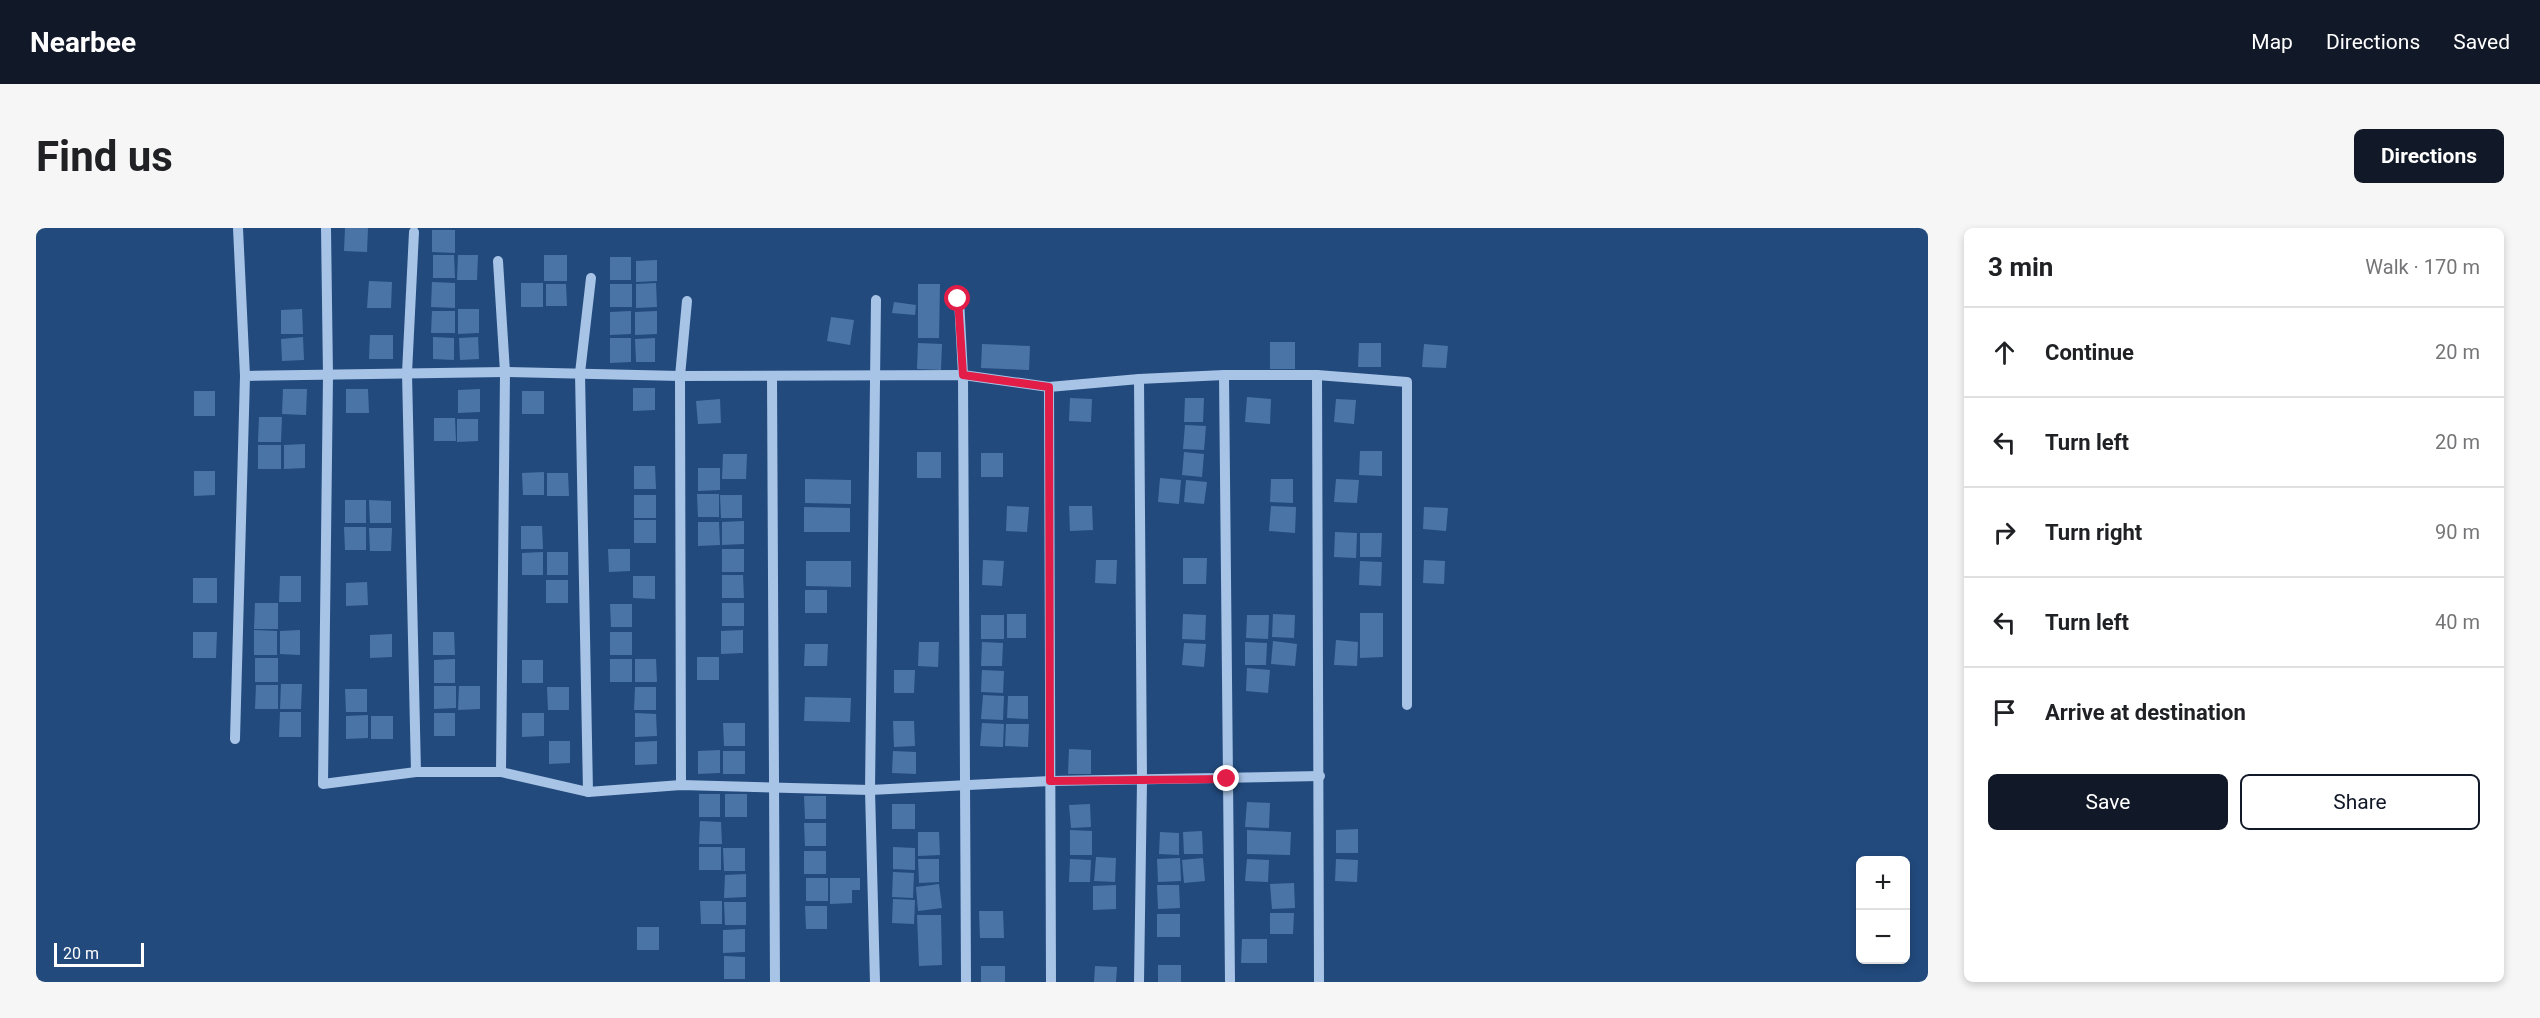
<!DOCTYPE html>
<meta charset="utf-8">
<style>
body{margin:0;font-family:Roboto,sans-serif;background:#f6f6f6;color:#202124}
.controls{position:absolute;right:18px;bottom:18px;display:grid;overflow:hidden;border-radius:9px;box-shadow:0 3px 9px #0003}
.controls button{width:54px;height:54px;display:grid;place-items:center;padding:0;border:0;border-bottom:2px solid #e0e0e0;background:#fff;color:#202124;font:30px sans-serif}
.scale{position:absolute;left:18px;bottom:15px;width:90px;box-sizing:border-box;padding-left:6px;border:3px solid #fff;border-top:0;font-size:16px;line-height:21px;white-space:nowrap;color:#fff;-webkit-text-stroke:4px #224a7d;paint-order:stroke}
.stop{position:absolute;width:18px;height:18px;margin:-14px;border:4px solid #e11d48;border-radius:50%;background:#fff}
.stop.end{background:#e11d48;border-color:#fff;box-shadow:0 2px 6px #0008}
.list{margin:0;padding:0;list-style:none}
h2{display:flex;justify-content:space-between;align-items:center;height:78px;margin:0;padding:0 24px;font-size:26px}
h2 small{font-size:20px;font-weight:400;color:#757577}
.list li{display:grid;grid-template-columns:39px 1fr auto;gap:18px;align-items:center;box-sizing:border-box;height:90px;padding:0 24px;border-top:2px solid #e0e0e0}
.list b{display:block;font-size:22px;white-space:nowrap}
.list em{font-size:20px;font-style:normal;color:#757577}
.actions{display:flex;gap:12px;padding:18px 24px}
.actions a{flex:1;padding:14px 0;border:2px solid #111827;border-radius:9px;text-align:center;font-size:21px;color:#111827}
.actions .main{background:#111827;color:#fff}
.icon{flex:none;width:33px;height:33px;fill:none;stroke:currentColor;stroke-width:2;stroke-linecap:round;stroke-linejoin:round}
.map{position:relative;flex:none;width:1892px;height:754px;overflow:hidden;border-radius:9px}
header{display:flex;align-items:center;gap:36px;box-sizing:border-box;height:84px;padding:0 30px;background:#111827;color:#fff}
header strong{font-size:28px}
nav{display:flex;gap:33px;margin-inline-start:auto;font-size:21px}
.intro{display:flex;align-items:center;justify-content:space-between;box-sizing:border-box;height:144px;padding:0 36px}
h1{margin:0;font-size:42px}
.button{padding:15px 27px;border-radius:9px;background:#111827;color:#fff;font-size:21px;font-weight:700}
main{display:flex;gap:36px;padding:0 36px}
aside{flex:1;background:#fff;border-radius:9px;box-shadow:0 3px 9px #0003}
.map>svg:first-child{display:block}
</style>
<header>
<strong>Nearbee</strong>
<nav><a>Map</a><a>Directions</a><a>Saved</a></nav>
</header>
<div class="intro"><h1>Find us</h1><a class="button">Directions</a></div>
<main>
<div class="map">
<svg width="1892" height="754" viewBox="0 0 1892 754">
<rect width="100%" height="100%" fill="#224a7d"/>
<g fill="#4b74a6">
<path d="M309 0H332L331 24 308 23Z"/>
<path d="M396 2H419V25L396 24Z"/>
<path d="M397 27H418L419 50H397Z"/>
<path d="M422 27H442L441 52H421Z"/>
<rect x="508" y="27" width="23" height="26"/>
<rect x="574" y="29" width="21" height="23"/>
<path d="M621 32V53L600 54V33Z"/>
<path d="M333 53 356 54 355 80H331Z"/>
<path d="M396 54 419 55V80L395 79Z"/>
<rect x="485" y="55" width="22" height="24"/>
<path d="M620 55 621 79 600 80V56Z"/>
<path d="M510 56H530L531 78H510Z"/>
<rect x="574" y="56" width="22" height="23"/>
<path d="M882 56H904L903 110H882Z"/>
<path d="M858 74 880 77 879 87 856 85Z"/>
<path d="M266 81 267 106H245V82Z"/>
<path d="M422 81H443V105L422 106Z"/>
<path d="M396 83H419V105H395Z"/>
<path d="M595 83V106L574 107V84Z"/>
<path d="M621 83V106L599 107V84Z"/>
<path d="M795 89 818 92 814 117 791 113Z"/>
<path d="M334 107H357V131H333Z"/>
<path d="M267 109 268 132 246 133 245 111Z"/>
<path d="M397 109 418 110V132L397 131Z"/>
<path d="M442 109 443 131 424 132 423 110Z"/>
<path d="M574 110H595V134L574 135Z"/>
<path d="M619 110V134H600L599 111Z"/>
<rect x="1234" y="114" width="25" height="27"/>
<path d="M882 115 906 116 905 142 881 141Z"/>
<path d="M1323 115H1345V139H1322Z"/>
<path d="M946 116 994 118 993 142 945 140Z"/>
<path d="M1388 116 1412 118 1410 140 1386 139Z"/>
<path d="M597 160H619V182L597 183Z"/>
<path d="M247 161H271L270 187 246 186Z"/>
<path d="M310 161H332L333 185H310Z"/>
<path d="M444 161V184L422 185V162Z"/>
<rect x="158" y="163" width="21" height="25"/>
<rect x="486" y="163" width="22" height="23"/>
<path d="M1211 169 1235 171 1234 196 1209 194Z"/>
<path d="M1034 170 1056 171 1055 194 1033 193Z"/>
<path d="M1149 170H1168L1167 194H1148Z"/>
<path d="M684 171 685 195 662 196 660 173Z"/>
<path d="M1300 171 1320 172 1318 196 1298 194Z"/>
<path d="M223 189H246L245 214H222Z"/>
<path d="M398 190H419L420 213H398Z"/>
<path d="M421 191H442V213L421 214Z"/>
<path d="M1149 197 1170 198 1168 222 1147 221Z"/>
<path d="M269 216V240L248 241V217Z"/>
<rect x="222" y="217" width="23" height="24"/>
<path d="M1324 223H1346V248L1323 247Z"/>
<rect x="881" y="224" width="24" height="26"/>
<path d="M1148 224 1168 226 1166 249 1146 247Z"/>
<rect x="945" y="225" width="22" height="24"/>
<path d="M687 226H711L710 251H686Z"/>
<path d="M598 238H619L620 261H598Z"/>
<path d="M662 240H684V262L662 263Z"/>
<path d="M158 243H179V267L158 268Z"/>
<path d="M508 244V267H487L486 245Z"/>
<path d="M511 245H532L533 268H511Z"/>
<path d="M1124 250 1145 252 1143 276 1122 274Z"/>
<path d="M769 251 815 252V276L769 275Z"/>
<path d="M1235 251H1257V275L1234 274Z"/>
<path d="M1300 251 1323 252 1321 275 1298 274Z"/>
<path d="M1150 252 1171 254 1168 276 1148 274Z"/>
<path d="M661 266H683V289H662Z"/>
<rect x="598" y="267" width="22" height="23"/>
<path d="M684 267H706V290H685Z"/>
<rect x="309" y="272" width="21" height="23"/>
<path d="M333 272 355 273V295H334Z"/>
<path d="M971 278 993 279 991 304 970 303Z"/>
<path d="M1033 278H1056L1057 302 1034 303Z"/>
<path d="M1235 278 1260 279 1259 305 1233 303Z"/>
<path d="M768 279 814 280V304H768Z"/>
<path d="M1388 279 1412 280 1410 303 1387 301Z"/>
<rect x="598" y="292" width="22" height="23"/>
<path d="M708 293V316L686 317V294Z"/>
<path d="M662 294H683L684 317 662 318Z"/>
<path d="M485 298H506L507 321H485Z"/>
<path d="M308 299H330V322H309Z"/>
<path d="M333 300H356L355 323H334Z"/>
<path d="M1299 304 1321 305 1320 330 1298 329Z"/>
<path d="M1324 305H1346L1345 329H1324Z"/>
<path d="M572 321H594V343L573 344Z"/>
<rect x="686" y="321" width="22" height="23"/>
<path d="M507 324V347H486V325Z"/>
<rect x="511" y="324" width="21" height="23"/>
<path d="M1147 330H1171L1170 356H1147Z"/>
<path d="M947 332 968 333 966 358 946 357Z"/>
<path d="M1060 332H1081L1080 356 1059 355Z"/>
<path d="M1388 332 1409 333 1408 356 1387 355Z"/>
<path d="M770 333H815V359L770 358Z"/>
<path d="M1324 333 1346 334 1345 358 1323 357Z"/>
<path d="M686 347H707L708 370H686Z"/>
<path d="M244 348H265V374H243Z"/>
<path d="M597 348H619V371L597 370Z"/>
<rect x="157" y="350" width="24" height="25"/>
<rect x="510" y="352" width="22" height="23"/>
<path d="M331 354 332 377 310 378V355Z"/>
<rect x="769" y="362" width="22" height="23"/>
<path d="M219 375H242V401H218Z"/>
<rect x="686" y="375" width="22" height="23"/>
<path d="M574 376H596V399H575Z"/>
<path d="M1324 385H1347V429L1324 430Z"/>
<rect x="971" y="386" width="19" height="24"/>
<path d="M1147 386 1170 387 1169 412 1146 411Z"/>
<path d="M1237 386 1259 387 1258 410 1236 409Z"/>
<rect x="945" y="387" width="23" height="24"/>
<path d="M1211 387H1233L1232 411 1210 410Z"/>
<path d="M218 402 241 403V427H218Z"/>
<path d="M264 402V427L244 426V403Z"/>
<path d="M707 402V425L685 426V403Z"/>
<path d="M157 404H181L180 430H157Z"/>
<path d="M397 404H418L419 427H397Z"/>
<rect x="574" y="404" width="22" height="23"/>
<path d="M356 406V429L334 430V407Z"/>
<path d="M1300 412 1322 414 1321 438 1298 437Z"/>
<path d="M1237 413 1261 416 1259 438 1235 436Z"/>
<path d="M883 414H903L902 439 882 438Z"/>
<path d="M946 414 967 415 966 438H945Z"/>
<path d="M1209 414 1231 415 1230 437H1209Z"/>
<path d="M1148 415 1170 416 1168 439 1146 437Z"/>
<path d="M769 416H792L791 438H768Z"/>
<rect x="661" y="429" width="22" height="23"/>
<rect x="219" y="430" width="23" height="24"/>
<path d="M419 431V455H398V432Z"/>
<rect x="574" y="431" width="22" height="23"/>
<path d="M599 431H620L621 454H599Z"/>
<rect x="486" y="432" width="21" height="23"/>
<path d="M1211 440 1234 442 1232 465 1210 463Z"/>
<path d="M858 442H879L878 465H858Z"/>
<path d="M946 442 968 443 967 465 945 464Z"/>
<path d="M245 456H266L265 481H244Z"/>
<path d="M220 457H242V481H219Z"/>
<path d="M398 458H420V480L398 481Z"/>
<path d="M423 458H444V481L422 482Z"/>
<path d="M511 459H533V482H512Z"/>
<path d="M599 459H620V482H598Z"/>
<path d="M309 461H331V484H310Z"/>
<path d="M947 467 968 468 967 492 945 491Z"/>
<path d="M972 468H992V491L971 490Z"/>
<path d="M769 469 815 470 814 494 768 493Z"/>
<path d="M244 484H265V509H243Z"/>
<rect x="398" y="485" width="21" height="23"/>
<path d="M486 485H508V508L486 509Z"/>
<path d="M599 485 620 486 621 508 599 509Z"/>
<path d="M332 487V510L310 511V488Z"/>
<rect x="335" y="488" width="22" height="23"/>
<path d="M857 493H878L879 518 858 519Z"/>
<path d="M687 495H709V518H688Z"/>
<path d="M946 495 968 496 967 519 944 518Z"/>
<path d="M970 496H993L992 519 969 518Z"/>
<path d="M513 513H534V535L513 536Z"/>
<path d="M621 513V536L599 537V514Z"/>
<path d="M1033 521 1055 522V546H1032Z"/>
<path d="M684 522V545L662 546V523Z"/>
<rect x="687" y="523" width="22" height="23"/>
<path d="M857 523 880 524V546L856 545Z"/>
<rect x="663" y="566" width="21" height="23"/>
<rect x="689" y="566" width="22" height="23"/>
<path d="M768 568H790V591H769Z"/>
<path d="M1211 574 1234 575 1233 600 1209 599Z"/>
<rect x="856" y="576" width="23" height="25"/>
<path d="M1054 576 1055 599 1035 600 1033 577Z"/>
<path d="M664 593 685 594 686 616H663Z"/>
<path d="M768 595H790V618H769Z"/>
<path d="M1322 601V625H1300V602Z"/>
<path d="M1034 602 1056 603V627H1034Z"/>
<path d="M1211 602 1255 604 1254 627 1211 626Z"/>
<path d="M1166 603 1167 626H1148L1147 604Z"/>
<path d="M882 604H903L904 627 882 628Z"/>
<path d="M1124 604 1143 605V627L1123 626Z"/>
<rect x="663" y="619" width="22" height="23"/>
<path d="M857 619 879 620V642L857 641Z"/>
<path d="M687 620H709V643H688Z"/>
<rect x="768" y="623" width="22" height="23"/>
<path d="M1060 629 1080 630 1079 654 1058 653Z"/>
<path d="M1144 630 1145 653 1122 654 1121 631Z"/>
<path d="M1167 630 1169 653 1148 655 1146 632Z"/>
<path d="M882 631H903V654L883 655Z"/>
<path d="M1034 631 1055 632 1054 654H1033Z"/>
<path d="M1211 631 1233 632 1232 654 1209 653Z"/>
<path d="M1300 631 1322 632 1321 654 1299 653Z"/>
<path d="M857 644 878 645 877 670 856 669Z"/>
<path d="M710 646V669L688 670 689 647Z"/>
<rect x="770" y="650" width="22" height="23"/>
<path d="M794 650H824V662H816V675L794 676Z"/>
<path d="M1258 655 1259 680 1236 681 1234 656Z"/>
<path d="M903 656 906 680 882 683 880 659Z"/>
<path d="M1080 657V681L1057 682V658Z"/>
<path d="M1121 657H1143L1144 680 1122 681Z"/>
<path d="M857 671 879 672 878 696 856 695Z"/>
<path d="M664 673H686V696H665Z"/>
<path d="M688 674H710V697H689Z"/>
<path d="M769 678H791V701H770Z"/>
<path d="M943 683H967L968 710H944Z"/>
<path d="M1234 685H1258L1257 706H1234Z"/>
<rect x="1121" y="686" width="23" height="23"/>
<path d="M881 687H905L906 737 883 738Z"/>
<rect x="601" y="699" width="22" height="23"/>
<path d="M709 701V724L687 725V702Z"/>
<path d="M1206 711H1231V735H1205Z"/>
<path d="M688 728 709 729V751H688Z"/>
<rect x="1122" y="737" width="23" height="17"/>
<rect x="945" y="738" width="24" height="16"/>
<path d="M1059 738 1081 739 1080 754H1058Z"/>
</g>
<g fill="none" stroke-linecap="round" stroke-linejoin="round">
<g stroke="#a7c3e6" stroke-width="10">
<path d="M202 0 209 148"/>
<path d="M290 0 292 148 287 556 380 544H465L552 564 645 557 834 562 1014 553 1284 548"/>
<path d="M378 4 371 145 380 544"/>
<path d="M462 33 469 144 465 544"/>
<path d="M923 71 927 147 930 754"/>
<path d="M1188 147 1194 754"/>
<path d="M1281 147 1283 754"/>
<path d="M736 148 739 754"/>
<path d="M1013 159 1015 754"/>
<path d="M199 511 209 148 469 144 644 148 927 147 1013 159 1103 151 1188 147H1281L1371 154V477"/>
<path d="M645 557 644 148 651 73"/>
<path d="M552 564 544 145 555 50"/>
<path d="M839 754 834 562 840 72"/>
<path d="M1103 754 1106 553 1103 151"/>
</g>
</g>
<g fill="none" stroke-linecap="round" stroke-linejoin="round">
<path stroke="#e11d48" stroke-width="8" d="M922 71 927 147 1013 159 1014 553 1191 551"/>
</g>
</svg>
<div class="controls">
<button>+</button>
<button>−</button>
</div>
<div class="scale">20 m</div>
<div class="stop" style="left:922px;top:71px"></div>
<div class="stop end" style="left:1191px;top:551px"></div>
</div>
<aside>
<h2>3 min<small>Walk · 170 m</small></h2>
<ul class="list">
<li><svg class="icon" aria-label="ahead" viewBox="0 0 24 24"><path d="M12 20V5M6 11l6-6 6 6"/></svg><div><b>Continue</b></div><em>20 m</em></li>
<li><svg class="icon" aria-label="left" viewBox="0 0 24 24"><path d="M17 20v-9H6M10 6l-5 5 5 5"/></svg><div><b>Turn left</b></div><em>20 m</em></li>
<li><svg class="icon" aria-label="right" viewBox="0 0 24 24"><path d="M7 20v-9h11M14 6l5 5-5 5"/></svg><div><b>Turn right</b></div><em>90 m</em></li>
<li><svg class="icon" aria-label="left" viewBox="0 0 24 24"><path d="M17 20v-9H6M10 6l-5 5 5 5"/></svg><div><b>Turn left</b></div><em>40 m</em></li>
<li><svg class="icon" aria-label="arrive" viewBox="0 0 24 24"><path d="M6 21V4h12l-3 4 3 4H6"/></svg><div><b>Arrive at destination</b></div></li>
</ul>
<div class="actions"><a class="main">Save</a><a>Share</a></div>
</aside>
</main>
